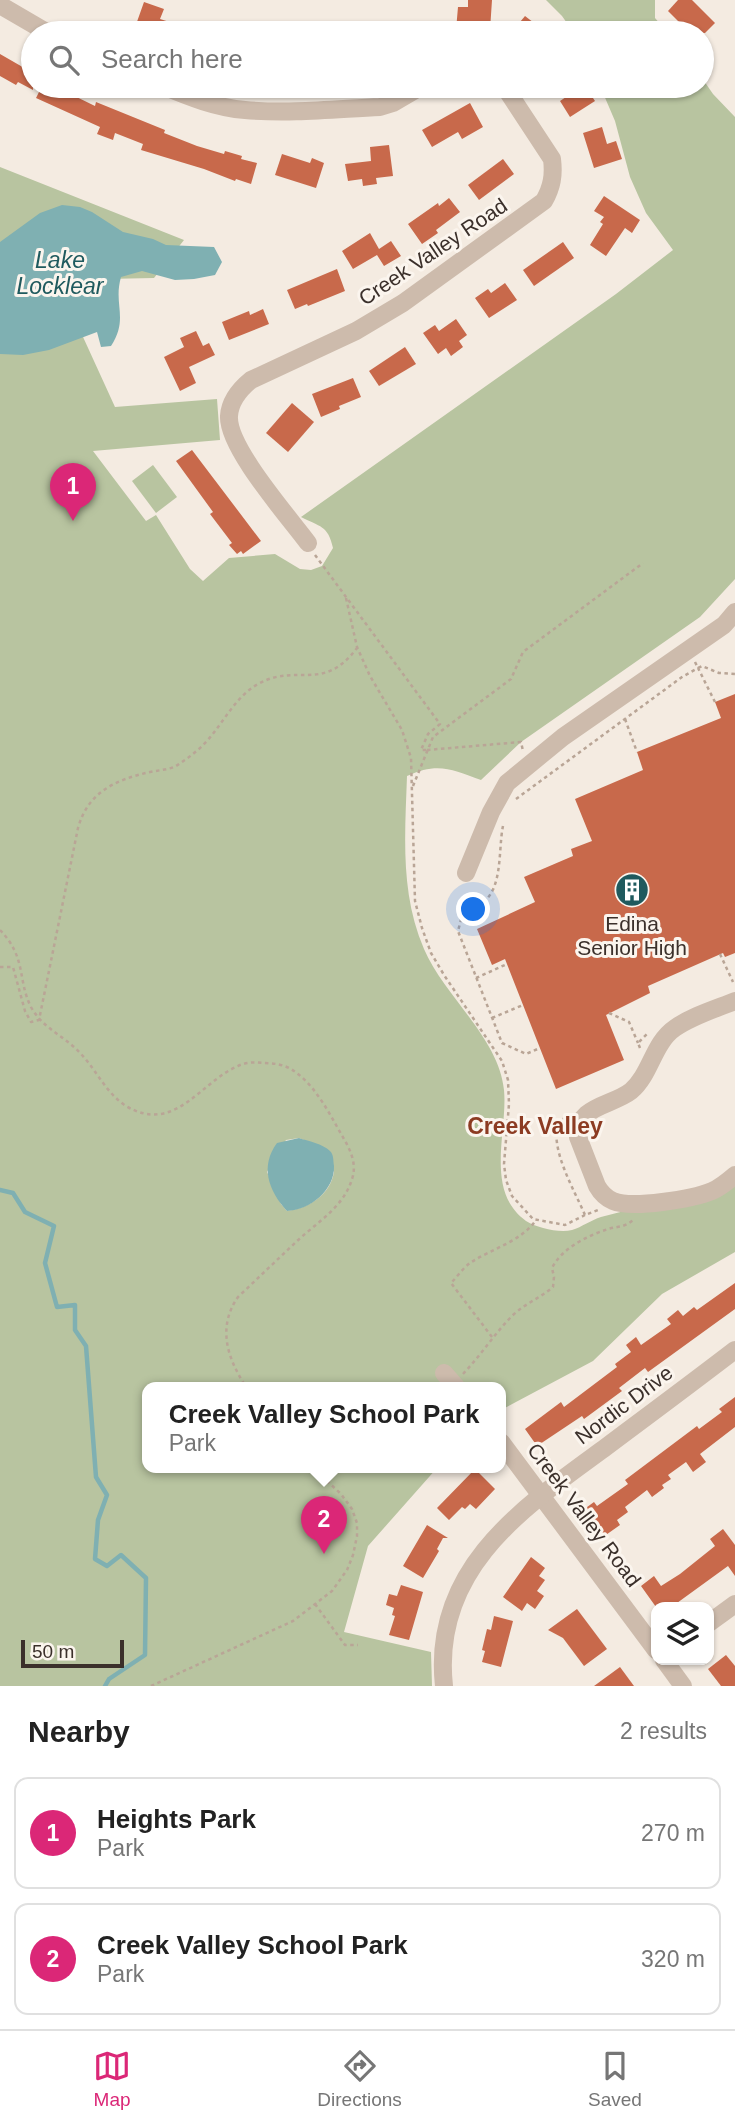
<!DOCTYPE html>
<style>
body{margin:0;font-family:Arial,sans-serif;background:#f2f2f2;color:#222}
.controls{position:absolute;right:21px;bottom:21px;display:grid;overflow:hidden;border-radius:14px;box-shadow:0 2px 5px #0004}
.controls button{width:63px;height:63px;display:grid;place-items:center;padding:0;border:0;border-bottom:2px solid #e0e0e0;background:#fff;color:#222;font:35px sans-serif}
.scale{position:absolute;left:21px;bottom:18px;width:103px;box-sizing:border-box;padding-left:7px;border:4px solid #3b302b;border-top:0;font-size:19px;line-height:24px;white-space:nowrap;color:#3b302b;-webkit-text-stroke:5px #fbf5ee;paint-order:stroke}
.you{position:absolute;left:474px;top:910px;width:24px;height:24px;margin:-18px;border:5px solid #fff;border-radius:50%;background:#1a73e8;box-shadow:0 0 0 10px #1a73e833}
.badge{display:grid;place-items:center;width:46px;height:46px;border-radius:50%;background:#db2777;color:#fff;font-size:23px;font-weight:700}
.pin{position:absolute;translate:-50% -58px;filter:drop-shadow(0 2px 4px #0008)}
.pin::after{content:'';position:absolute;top:37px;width:24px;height:21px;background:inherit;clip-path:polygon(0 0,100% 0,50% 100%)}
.popup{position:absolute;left:142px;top:1382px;width:364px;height:91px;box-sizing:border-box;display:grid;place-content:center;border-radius:14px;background:#fff;filter:drop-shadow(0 2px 5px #0005);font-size:23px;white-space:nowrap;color:#767676}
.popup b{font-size:26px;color:#222}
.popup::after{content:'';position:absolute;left:50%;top:100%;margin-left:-14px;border:14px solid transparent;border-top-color:#fff}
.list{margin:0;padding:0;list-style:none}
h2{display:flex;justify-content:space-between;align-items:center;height:91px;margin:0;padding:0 28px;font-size:30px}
h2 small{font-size:23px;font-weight:400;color:#767676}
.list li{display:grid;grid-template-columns:46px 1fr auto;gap:21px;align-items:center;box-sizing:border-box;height:112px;margin:0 14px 14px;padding:0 14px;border:2px solid #e0e0e0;border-radius:14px}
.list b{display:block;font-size:26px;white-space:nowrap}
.list p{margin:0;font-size:23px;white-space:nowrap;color:#767676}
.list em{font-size:23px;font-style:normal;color:#767676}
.icon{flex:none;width:38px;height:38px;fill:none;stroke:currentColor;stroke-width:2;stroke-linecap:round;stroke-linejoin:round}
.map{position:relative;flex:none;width:735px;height:1686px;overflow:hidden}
.search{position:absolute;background:#fff;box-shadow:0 2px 5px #0004;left:21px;right:21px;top:21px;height:77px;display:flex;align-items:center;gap:18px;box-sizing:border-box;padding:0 24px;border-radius:38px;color:#767676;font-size:26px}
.sheet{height:343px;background:#fff}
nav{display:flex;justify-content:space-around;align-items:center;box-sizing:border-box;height:98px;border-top:2px solid #e0e0e0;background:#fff;font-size:19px;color:#767676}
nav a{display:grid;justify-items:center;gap:4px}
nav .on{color:#db2777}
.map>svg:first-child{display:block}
</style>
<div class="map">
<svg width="735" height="1686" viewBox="0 0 735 1686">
<rect width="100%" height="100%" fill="#f4ebe1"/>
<g fill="#b8c4a0" fill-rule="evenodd">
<path d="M546 0H655V18L668 33H574L562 16Z"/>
<path d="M702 78 713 94 735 117V579L700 617 521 742 481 780C452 769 437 762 407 776 405 835 400 893 424 949 444 996 499 1038 504 1090 508 1131 484 1191 526 1221 537 1228 559 1233 572 1230 582 1227 591 1220 601 1217 645 1205 690 1196 735 1185V1252L662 1294 593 1361 501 1410V1388H147V1468H437L368 1546 344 1632 431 1652 432 1686H0V167L184 240 154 278 57 280 115 407 217 399 220 440 93 451 146 521 156 515 190 569 203 581 229 558 275 554 300 569 311 570 322 566 333 548C328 525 320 527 301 517L616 294 673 250 646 213 630 177 615 121 600 86H702ZM299 1138 314 1144 334 1172C330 1195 309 1208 287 1211L281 1204 267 1172 286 1140Z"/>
<path d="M153 465 177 497 156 513 132 481Z"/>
</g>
<g fill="#7fb0b2">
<path d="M62 205 80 207 92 212 123 232 153 239 166 245 214 247 222 262 215 275 194 279 175 280 142 271 121 277C113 305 129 318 111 346L101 347 97 332 49 350 23 355 0 354V242L40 213Z"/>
<path d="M299 1138C308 1141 323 1144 330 1151 334 1155 333 1160 334 1166 335 1190 310 1210 287 1211 268 1190 260 1166 277 1143Z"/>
</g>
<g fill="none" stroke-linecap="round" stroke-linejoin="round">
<path stroke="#7fb0b2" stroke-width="4.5" d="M0 1190 13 1193 25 1212 54 1226 45 1263 57 1307 75 1305V1330L86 1346 96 1477 107 1495 98 1520 95 1559 107 1566 121 1555 146 1578 145 1655 109 1679 105 1686"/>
</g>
<g fill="#c8694b">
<path d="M468 0H492L490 30H456L458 7H468Z"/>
<path d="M678 0H692L715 23 705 33H690L668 11Z"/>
<path d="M144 2 164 9 160 19 176 24 172 33H133Z"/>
<path d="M525 16 547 33H511Z"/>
<path d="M0 54 33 73V90L18 82 16 85 0 76Z"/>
<path d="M42 86H54L95 106 96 102 165 130 164 133 197 146 224 154 225 151 242 156 241 159 257 163 251 184 236 179 235 181 204 169 141 150 143 144 115 133 113 140 97 134 100 127 36 98Z"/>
<path d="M559 86H585L595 101 570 117 560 101 566 97Z"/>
<path d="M470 103 483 127 462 139 458 132 432 147 422 130Z"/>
<path d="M602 127 607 144 616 141 622 159 594 168 583 133Z"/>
<path d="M389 145 393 176 376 178 377 184 363 186 362 179 348 181 345 164 371 161 370 147Z"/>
<path d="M282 154 310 163 312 158 324 163 316 188 275 175Z"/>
<path d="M503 159 514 174 479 200 468 185Z"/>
<path d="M604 196 640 220 632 233 625 228 606 256 590 245 603 224 600 222 604 217 594 211Z"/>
<path d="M449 198 460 212 436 230 438 233 422 244 408 224 438 203 439 206Z"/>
<path d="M370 233 379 249 391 241 401 256 384 266 377 255 353 269 342 251Z"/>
<path d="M563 242 574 258 534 286 523 270Z"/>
<path d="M337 269 345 291 308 306 307 304 295 309 287 290Z"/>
<path d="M505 283 517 300 489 318 475 298 488 289 491 293Z"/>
<path d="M263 309 269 324 229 340 222 322 249 311 250 315Z"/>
<path d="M456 319 467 335 459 341 463 347 451 356 446 348 438 354 423 333 435 325 439 331Z"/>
<path d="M196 331 203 346 209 343 215 355 189 367 196 383 180 391 164 357 184 347 180 338Z"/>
<path d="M405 347 416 364 379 386 369 371Z"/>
<path d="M353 378 361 397 339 406 340 409 321 417 312 394Z"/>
<path d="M292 403 314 422 288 452 266 433Z"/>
<path d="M192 450 261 541 243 554 241 551 237 554 229 545 232 543 210 514 213 512 176 461Z"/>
<path d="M735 694V953L725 957 723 953 648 986 650 993 606 1015 624 1060 556 1089 505 959 492 965 477 929 535 902 524 877 573 856 571 849 592 841 575 799 643 770 637 752 721 718 715 702Z"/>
<path d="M735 1283V1309L648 1372 645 1368 619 1388 622 1391 584 1419 582 1416 537 1446 525 1429 561 1402 564 1407 617 1367 615 1364 631 1352 626 1345 636 1337 641 1345 671 1324 667 1319 678 1310 683 1316 694 1307 697 1310Z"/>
<path d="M735 1397V1427L700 1454 706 1462 693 1472 686 1462 668 1475 671 1479 662 1485 664 1488 652 1497 647 1490 625 1507 628 1512 617 1520 620 1525 603 1537 583 1510 594 1502 597 1506 628 1484 625 1480 697 1426 699 1429 722 1412 719 1409Z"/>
<path d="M475 1469 495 1489 476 1509 470 1504 465 1509 462 1507 449 1520 437 1508Z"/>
<path d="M427 1525 448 1538H443L437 1549 439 1551 423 1578 403 1566Z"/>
<path d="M723 1529 735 1545V1576L728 1566 677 1603 680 1607H656L641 1586 654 1576 661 1586 680 1574 715 1546 710 1539Z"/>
<path d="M531 1557 545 1568 539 1576 545 1580 537 1591 544 1596 535 1609 527 1603 522 1611 503 1597Z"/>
<path d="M401 1585 423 1592 409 1640 389 1635 395 1616 392 1615 394 1608 386 1605 389 1594 397 1596Z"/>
<path d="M577 1609 607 1649 584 1666 563 1638 548 1630Z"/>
<path d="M494 1616 513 1621 501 1667 482 1662 485 1651 482 1650 487 1629 491 1630Z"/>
<path d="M726 1655 735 1666V1686H721L708 1669Z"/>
<path d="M620 1667 634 1686H594Z"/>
</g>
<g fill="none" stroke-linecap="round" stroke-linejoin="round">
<g stroke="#b9a596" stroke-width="2.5" stroke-dasharray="3.5 3.5" stroke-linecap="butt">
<path d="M315 555 440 724 428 734 421 750H427"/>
<path d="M346 598 357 647 370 676 402 730 411 758 415 901 422 928 431 953 444 975 502 1061 508 1080 509 1104 504 1164 506 1180 512 1196 533 1219 565 1225 585 1215"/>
<path d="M695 662 698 668 702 666 719 673 735 674"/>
<path d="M625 719 637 752"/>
<path d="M427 750 521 742 523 751"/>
<path d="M413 786 433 737 511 679 523 652 643 563"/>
<path d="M516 799 682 677 698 668 715 702"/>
<path d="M503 826C497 854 506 907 464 908L458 931 502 1043 526 1054 540 1048"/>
<path d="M0 930C27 958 17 979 31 1007 43 1029 65 1036 81 1054 97 1071 106 1093 126 1106 175 1135 200 1082 238 1066 246 1062 255 1062 264 1063 274 1063 286 1065 294 1071 317 1087 330 1115 344 1139 351 1151 357 1165 352 1179 344 1207 316 1223 296 1242 277 1260 258 1278 238 1297 217 1327 227 1359 247 1388"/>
<path d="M720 954 733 982"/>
<path d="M0 967H13L25 1011 31 1022 39 1020 78 828C88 792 115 780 150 772 159 770 168 770 176 766 185 760 194 754 202 746 222 727 234 696 260 683 298 663 323 693 357 648"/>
<path d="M476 978 507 964"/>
<path d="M609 1013 629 1022 638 1043"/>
<path d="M492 1018 523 1005"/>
<path d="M640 1048 638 1043 647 1034"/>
<path d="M566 1119H559C548 1147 574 1189 585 1215L598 1210"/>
<path d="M492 1337 451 1283C457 1277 463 1268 470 1263 491 1249 522 1241 536 1220"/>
<path d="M463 1374C481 1355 495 1333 513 1315 526 1303 540 1298 553 1287L554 1277 552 1268C562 1248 587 1236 608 1229 618 1226 625 1228 634 1219"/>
<path d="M315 1604 345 1645H358"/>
<path d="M151 1686 293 1621 332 1591 347 1570 353 1555 357 1536V1523L352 1509 341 1494 313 1468"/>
</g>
<g stroke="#cdbbac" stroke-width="18">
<path d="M0 5 48 33"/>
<path d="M163 86C189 97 217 108 245 110 290 114 336 109 380 107L393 103 422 86"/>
<path d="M308 543C288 516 227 447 229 416 230 400 240 389 251 380L356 331 403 303 544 201C552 187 554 175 552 159L504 86"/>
<path d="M466 873 491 812 507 783 563 737 724 625 735 612"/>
<path d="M735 1001C715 1009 692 1016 675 1028 653 1043 651 1074 631 1091 612 1106 575 1106 578 1137L597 1186C601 1193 606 1198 613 1201 632 1209 693 1199 712 1191 721 1187 728 1181 735 1175"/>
<path d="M444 1373 457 1388"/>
<path d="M501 1442 656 1650"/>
<path d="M709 1623 735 1604"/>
<path d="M664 1660 683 1686"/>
<path d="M444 1686C431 1568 524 1507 606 1447 649 1415 692 1383 735 1350"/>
</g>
</g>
<defs>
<g id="building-disc" transform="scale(1.75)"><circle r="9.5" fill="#1f5a5e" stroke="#fbf5ee"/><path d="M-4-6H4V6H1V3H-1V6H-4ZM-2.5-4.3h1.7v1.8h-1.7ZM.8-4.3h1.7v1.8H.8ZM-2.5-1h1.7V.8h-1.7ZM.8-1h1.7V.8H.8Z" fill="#fff"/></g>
</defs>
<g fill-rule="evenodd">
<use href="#building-disc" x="632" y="890"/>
</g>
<g text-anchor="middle" stroke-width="6" stroke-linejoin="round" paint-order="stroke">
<g font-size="21" fill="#3b302b" stroke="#fbf5ee">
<text transform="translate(433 252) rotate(-34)" y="7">Creek Valley Road</text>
<text transform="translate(624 1405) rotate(-37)" y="7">Nordic Drive</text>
<text transform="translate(584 1515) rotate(53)" y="7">Creek Valley Road</text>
</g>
<g font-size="21" fill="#3b302b" stroke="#fbf5ee">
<text x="632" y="931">Edina<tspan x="632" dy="24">Senior High</tspan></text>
</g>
<g font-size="23" font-style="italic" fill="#1f5a5e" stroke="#fbf5ee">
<text x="60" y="268">Lake<tspan x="60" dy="26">Locklear</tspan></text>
</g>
<g font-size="23" font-weight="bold" fill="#8c3b22" stroke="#fbf5ee">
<text x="535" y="1134">Creek Valley</text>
</g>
</g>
</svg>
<div class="controls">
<button><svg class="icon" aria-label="layers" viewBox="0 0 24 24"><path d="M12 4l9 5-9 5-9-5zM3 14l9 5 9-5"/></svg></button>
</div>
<div class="scale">50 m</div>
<div class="you"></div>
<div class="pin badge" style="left:73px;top:521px">1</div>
<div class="pin badge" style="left:324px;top:1554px">2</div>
<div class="popup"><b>Creek Valley School Park</b>Park</div>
<div class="search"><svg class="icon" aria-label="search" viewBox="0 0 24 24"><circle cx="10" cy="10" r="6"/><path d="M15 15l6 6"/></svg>Search here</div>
</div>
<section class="sheet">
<h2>Nearby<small>2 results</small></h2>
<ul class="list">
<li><span class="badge">1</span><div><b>Heights Park</b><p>Park</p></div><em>270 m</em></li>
<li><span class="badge">2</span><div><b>Creek Valley School Park</b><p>Park</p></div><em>320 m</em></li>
</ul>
</section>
<nav>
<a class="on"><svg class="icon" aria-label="map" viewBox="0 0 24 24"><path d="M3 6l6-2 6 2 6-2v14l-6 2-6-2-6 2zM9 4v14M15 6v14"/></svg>Map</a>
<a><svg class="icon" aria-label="directions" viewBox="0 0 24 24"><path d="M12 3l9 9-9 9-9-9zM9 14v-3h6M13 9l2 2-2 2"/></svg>Directions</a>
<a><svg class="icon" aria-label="saved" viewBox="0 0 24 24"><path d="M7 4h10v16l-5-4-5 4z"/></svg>Saved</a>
</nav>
